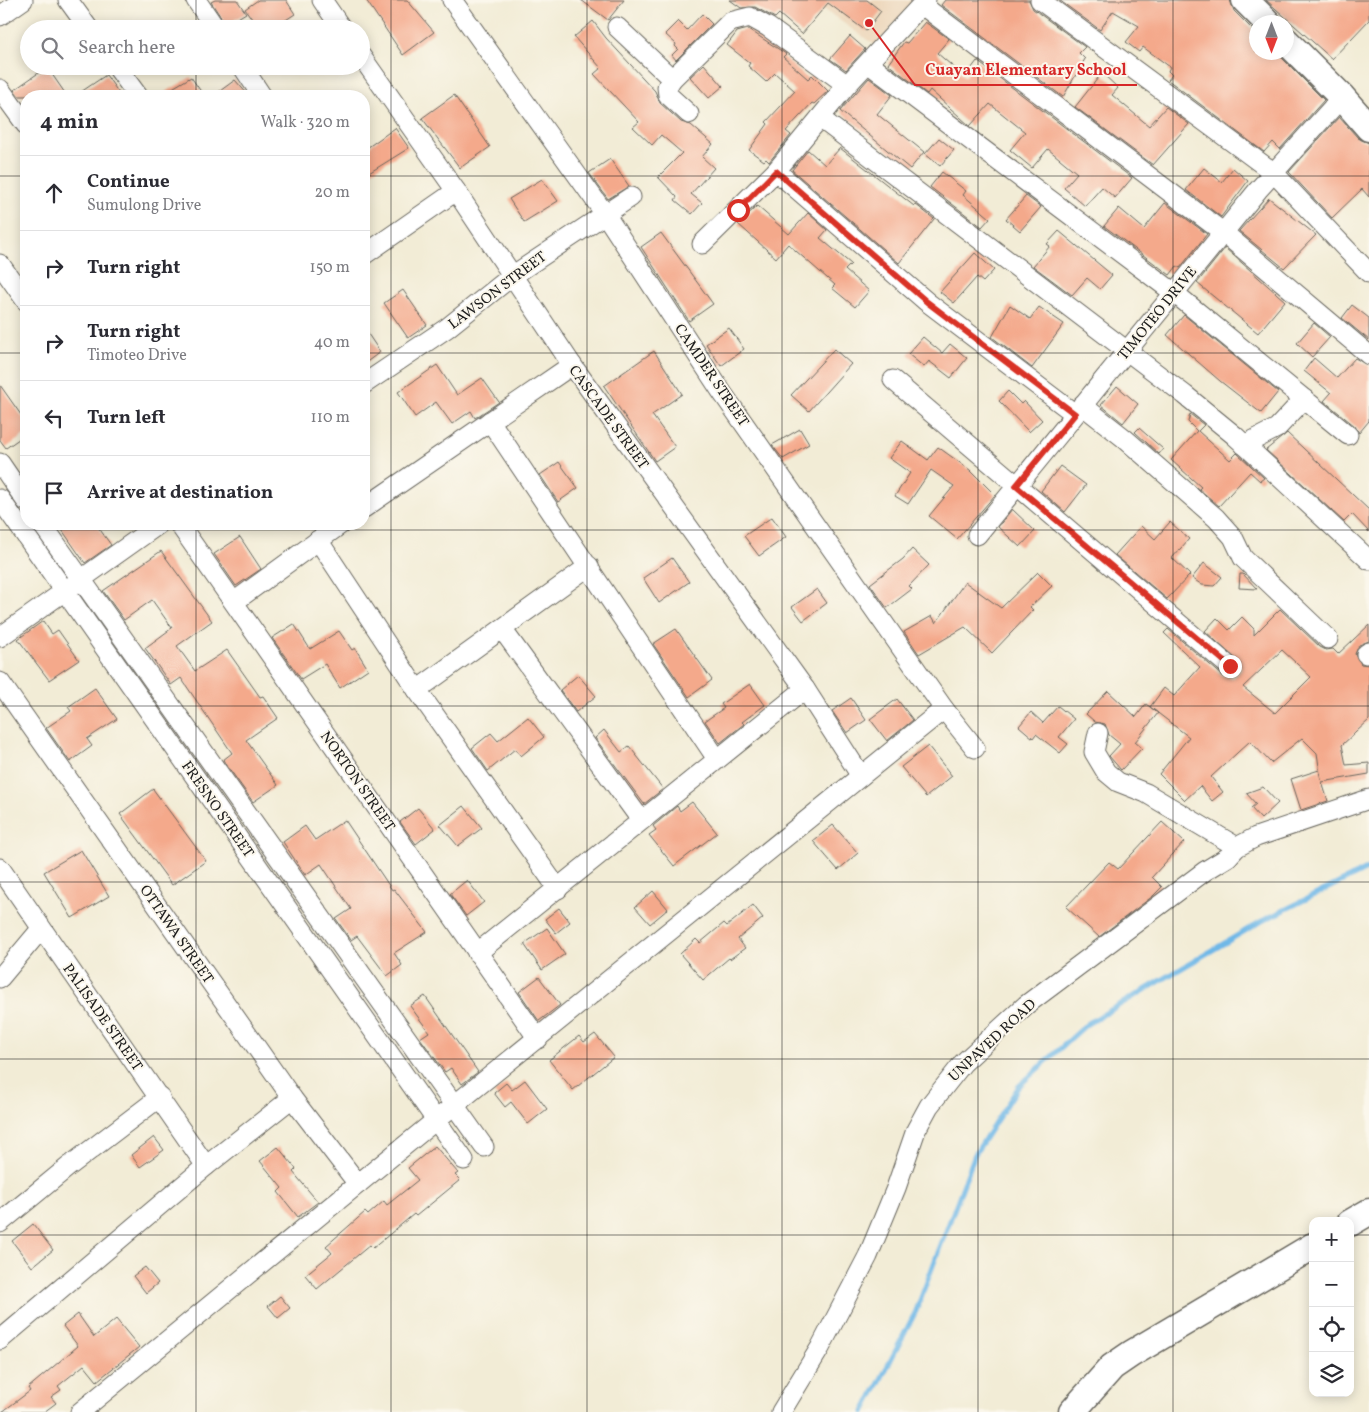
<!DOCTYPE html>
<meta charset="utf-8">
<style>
body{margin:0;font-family:Vollkorn,serif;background:#f2f2f3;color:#2b2b33}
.controls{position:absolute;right:15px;bottom:15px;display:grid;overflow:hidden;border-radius:10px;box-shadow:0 2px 12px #0003}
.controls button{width:45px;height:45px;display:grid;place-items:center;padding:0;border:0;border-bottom:1px solid #e1e1e2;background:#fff;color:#2b2b33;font:25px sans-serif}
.compass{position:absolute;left:1249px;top:15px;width:45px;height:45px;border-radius:50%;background:#fff;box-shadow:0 2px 12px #0003;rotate:180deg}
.stop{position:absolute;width:15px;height:15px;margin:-11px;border:4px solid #d93025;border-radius:50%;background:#fff}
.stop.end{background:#d93025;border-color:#fff;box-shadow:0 1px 5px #0008}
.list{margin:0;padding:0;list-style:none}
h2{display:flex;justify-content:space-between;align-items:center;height:65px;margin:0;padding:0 20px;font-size:21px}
h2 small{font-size:16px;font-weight:400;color:#7c7c81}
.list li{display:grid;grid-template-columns:32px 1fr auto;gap:15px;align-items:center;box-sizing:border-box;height:75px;padding:0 20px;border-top:1px solid #e1e1e2}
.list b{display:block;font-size:19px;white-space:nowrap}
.list p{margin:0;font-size:16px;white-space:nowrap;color:#7c7c81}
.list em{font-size:16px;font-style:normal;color:#7c7c81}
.icon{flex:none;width:28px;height:28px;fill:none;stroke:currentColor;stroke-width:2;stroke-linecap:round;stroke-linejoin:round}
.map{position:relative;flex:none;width:1369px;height:1412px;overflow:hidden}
.search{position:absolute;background:#fff;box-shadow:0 2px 12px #0003;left:20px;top:20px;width:350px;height:55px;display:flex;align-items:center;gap:12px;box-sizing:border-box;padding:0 18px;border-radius:28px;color:#7c7c81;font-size:19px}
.panel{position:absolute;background:#fff;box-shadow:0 2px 12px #0003;left:20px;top:90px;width:350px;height:440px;border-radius:20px}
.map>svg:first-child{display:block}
</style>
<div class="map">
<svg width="1369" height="1412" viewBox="0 0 1369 1412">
<rect width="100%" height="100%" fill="#fbf7ec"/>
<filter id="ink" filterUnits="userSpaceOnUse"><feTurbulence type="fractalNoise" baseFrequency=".02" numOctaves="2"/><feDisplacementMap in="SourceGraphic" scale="10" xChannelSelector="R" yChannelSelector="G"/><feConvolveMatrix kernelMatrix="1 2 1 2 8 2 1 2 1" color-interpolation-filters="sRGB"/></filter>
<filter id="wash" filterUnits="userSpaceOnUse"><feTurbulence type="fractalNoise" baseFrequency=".0096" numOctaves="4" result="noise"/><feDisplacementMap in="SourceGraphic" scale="20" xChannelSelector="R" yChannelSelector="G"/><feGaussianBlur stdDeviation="1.12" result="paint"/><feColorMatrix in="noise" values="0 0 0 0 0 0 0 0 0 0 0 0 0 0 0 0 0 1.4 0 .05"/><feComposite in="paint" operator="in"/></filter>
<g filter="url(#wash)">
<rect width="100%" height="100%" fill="#f2ecd6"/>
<path fill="#edd7bb" d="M811 0H915L876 46Z"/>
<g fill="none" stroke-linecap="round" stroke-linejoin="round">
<path stroke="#6fb8e7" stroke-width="5" d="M864 1412 916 1311 975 1154 1019 1086 1087 1024 1262 921 1369 868"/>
</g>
<g id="blocks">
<g fill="#f4a98b" fill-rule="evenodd">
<path d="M215 0H237L246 13 226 25 211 2Z"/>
<path d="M258 0H286L295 14 272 29H259L245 9Z"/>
<path d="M366 0H407L434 32 403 55Z"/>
<path d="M581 0H624L608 20Z"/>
<path d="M730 0H867L881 11 866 31 828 3 802 34 779 14 775 18 755 7 741 8Z"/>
<path d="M945 0H1029L1033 9 1085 47 1079 53 1085 59 1063 97 941 5Z"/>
<path d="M1059 0H1230L1234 11 1256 33V52H1276L1324 100 1280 149 1273 142 1264 152 1168 80 1172 75 1168 71 1170 67 1143 47 1139 52 1126 42 1139 26 1113 11 1100 30Z"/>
<path d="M1266 0H1369V20L1332 59Z"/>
<path d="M702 14 712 24 676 60 672 55 678 49 675 46 676 44 665 34 678 21 687 30Z"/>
<path d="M593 21 606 38 655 91 660 103 681 122 691 125 713 144 702 157 714 168 691 194 702 203 692 214 675 200 677 197 658 177 682 153 661 135 652 145 633 127 639 122 594 74 601 68 574 37Z"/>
<path d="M925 22 949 39 937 53 965 77 977 61 1132 178 1115 198 1102 187 1085 206 1064 188 1077 173 1048 149 1032 168 1010 150 1025 132 990 104 970 126 930 90 927 94 888 64 904 42 907 43Z"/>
<path d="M748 29 786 54 783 57 808 79 812 75 828 91 814 104 812 103 786 131 791 135 769 162 766 159 764 161 749 150 768 124 766 122 795 91 775 73 766 82 748 66 750 63 727 45 737 32Z"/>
<path d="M850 36 865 49 846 70 830 59Z"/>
<path d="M704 64 723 86 709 98 690 77Z"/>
<path d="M47 67 67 96H19L14 90Z"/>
<path d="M1102 73 1118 88 1112 95 1149 126 1166 107 1189 124 1153 165 1075 107Z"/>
<path d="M106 75 121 96H75Z"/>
<path d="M191 77 204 96H159Z"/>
<path d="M869 78 892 95 877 114 924 152 910 169 840 111Z"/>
<path d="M235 80 249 96H213Z"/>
<path d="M454 95 490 147 460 168 422 118Z"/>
<path d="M1339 117 1358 138 1369 143V197L1362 189 1332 218 1289 172Z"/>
<path d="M395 128 409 148 364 176V150Z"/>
<path d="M939 138 954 150 940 166 925 154Z"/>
<path d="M840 148 914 206 915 204 934 219 899 263 792 170 808 150 825 165Z"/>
<path d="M610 159 629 186 608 199 589 173Z"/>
<path d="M1204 168 1222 182 1233 168 1248 181 1221 217 1186 190Z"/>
<path d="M942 172 966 191 963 195 990 218 982 227 930 187Z"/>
<path d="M542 179 558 201 524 222 509 199Z"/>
<path d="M1026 196 1041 207 1020 231 1006 219Z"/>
<path d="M1269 198 1316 235 1284 268 1239 231Z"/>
<path d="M1165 203 1207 234 1180 268 1177 266 1170 275 1104 226 1119 208 1144 229Z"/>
<path d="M757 206 789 234 808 213 827 230 820 238 851 264 845 270 869 291 855 307 832 288 835 285 788 244 776 258 738 224Z"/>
<path d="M1059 231 1112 275 1100 289 1087 278 1072 295 1033 266 1050 246 1047 244Z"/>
<path d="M661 233 713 304 689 321 641 247Z"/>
<path d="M1225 248 1285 301 1258 333 1197 283Z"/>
<path d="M975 253 994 270 983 282 977 277 954 303 940 292Z"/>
<path d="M403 290 427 325 408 338 384 303Z"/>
<path d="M1010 305 1030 319 1039 307 1064 324 1032 368 992 337Z"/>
<path d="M1352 305 1369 318V340L1342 318Z"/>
<path d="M1184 315 1278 392 1261 413 1220 381 1167 335Z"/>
<path d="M1314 323 1330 337 1312 357 1297 343Z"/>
<path d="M364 328 380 352 364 364Z"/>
<path d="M729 328 744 349 721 366 706 344Z"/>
<path d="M923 337 942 353 950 344 967 358 951 378 929 361 924 367 908 354Z"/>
<path d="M834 349 851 364 809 411 791 395Z"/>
<path d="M654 351 682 394 652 415 675 447 655 461 604 386Z"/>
<path d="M1314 358 1337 378 1355 358 1369 366V421L1359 433 1355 426 1324 401 1331 393 1304 371Z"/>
<path d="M437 365 457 395 482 378 499 402 475 418 471 411 452 424 436 402 415 417 398 392Z"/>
<path d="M0 385 26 422V434L6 448 0 440Z"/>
<path d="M1117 386 1138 404 1123 423 1101 405Z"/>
<path d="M1008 391 1021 404 1024 401 1042 420 1029 432 999 401Z"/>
<path d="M1190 414 1204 425 1198 431 1230 460 1237 453 1264 478 1260 481 1250 472 1219 506 1199 489 1201 487 1171 460 1197 431 1188 422Z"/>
<path d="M1139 428 1163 449 1159 454 1135 432Z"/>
<path d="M800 429 809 444 783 459 772 445Z"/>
<path d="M1287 433 1369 510V532L1352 514 1344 522 1266 450Z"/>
<path d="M902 441 928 460 938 447 970 470 995 495 957 539 929 516 954 486 931 470 908 504 895 496 910 473 889 458Z"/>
<path d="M559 462 578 488 558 502 540 475Z"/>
<path d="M1060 466 1086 485 1065 512 1041 491Z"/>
<path d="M1012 509 1035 531 1020 547 998 527Z"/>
<path d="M772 517 786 537 759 556 744 536Z"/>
<path d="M1170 522 1189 539 1172 558 1190 575 1167 599 1115 555 1141 526 1155 539Z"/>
<path d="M58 524H96L111 545 85 563Z"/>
<path d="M240 537 261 569 236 586 214 554Z"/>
<path d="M912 549 929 565 909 586 912 589 887 608 870 584 903 559Z"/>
<path d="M161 551 212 621 177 646 195 671 227 650 260 697 263 696 278 718 246 740 278 785 253 802 223 760 232 753 181 678 171 685 145 648 172 628 152 600 124 620 103 591Z"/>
<path d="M672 558 689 582 659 603 643 578Z"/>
<path d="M1204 563 1222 577 1214 586 1202 585 1192 578Z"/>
<path d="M1038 572 1052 586 1030 607 1033 610 992 653 965 627 919 654 904 632 932 616 936 623 965 582 1001 608Z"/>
<path d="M1240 574H1243L1257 589 1239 588Z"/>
<path d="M817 589 827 603 803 621 792 607Z"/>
<path d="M1280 609 1320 647 1326 650 1333 649 1338 654 1369 625V641L1359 645 1355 654 1361 664 1369 665V720L1342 745 1346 765 1369 763V774L1322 782 1328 801 1301 810 1291 779 1319 770 1321 780 1317 753 1302 738 1271 763 1250 741 1211 777 1223 792 1212 801 1200 786 1185 800 1159 774 1189 737 1150 707 1164 688 1174 696 1200 667 1164 633 1168 629 1223 676 1233 678 1241 670 1240 663 1205 631 1217 618 1229 630 1242 617 1254 629V635ZM1282 650 1311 677 1275 713 1243 687Z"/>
<path d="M43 621 52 634 58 630 79 660 49 680 18 639Z"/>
<path d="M294 624 310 649 339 631 352 650 355 648 368 669 340 688 325 664 301 679 272 638Z"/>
<path d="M676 629 712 680 689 697 653 644Z"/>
<path d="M578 675 596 696 576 712 560 690Z"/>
<path d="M750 684 765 705 742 722 744 724 720 743 705 721 724 708 721 704Z"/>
<path d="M95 688 117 719 87 739 92 746 70 762 46 728 71 711 68 707Z"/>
<path d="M1108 691 1136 717 1146 704 1158 713 1135 742 1142 748 1121 770 1109 756 1120 744 1109 735 1105 724 1095 722 1086 714Z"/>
<path d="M851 698 866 720 847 733 832 711Z"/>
<path d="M897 699 913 720 887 741 870 719Z"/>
<path d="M1058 706 1074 719 1059 737 1068 744 1060 753 1036 734 1033 738 1019 726 1031 712 1043 723Z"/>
<path d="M528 717 544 737 521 756 515 749 488 771 472 748 491 733 498 741Z"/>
<path d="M604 730 621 752 629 746 663 789 644 804 595 738Z"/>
<path d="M928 746 952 776 926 797 901 767Z"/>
<path d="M1263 787 1278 803 1261 819 1251 808 1256 804 1246 793Z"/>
<path d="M153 789 206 861 172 885 120 814Z"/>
<path d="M692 802 717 833 674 866 649 835 656 830 653 826 677 806 680 811Z"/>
<path d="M464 806 482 828 458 846 440 825Z"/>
<path d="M418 808 435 829 416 844 400 822Z"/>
<path d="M345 820 392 890 394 889 427 932 394 953 402 965 387 976 357 936 351 940 336 919 351 909 321 864 305 875 283 842 305 826 315 840Z"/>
<path d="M1162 822 1184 842 1152 877 1162 887 1153 896 1099 937 1066 907 1109 862 1118 869Z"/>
<path d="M833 825 858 853 838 870 813 841Z"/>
<path d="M81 850 109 896 72 918 44 872Z"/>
<path d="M467 880 484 902 466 916 450 894Z"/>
<path d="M653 891 668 909 650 924 635 907Z"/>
<path d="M753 905 763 918 738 939 745 948 730 959 729 958 703 980 680 954 696 939 700 943 724 923 727 926Z"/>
<path d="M559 908 570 922 556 933 545 919Z"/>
<path d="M547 928 565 954 542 970 524 944Z"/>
<path d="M539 977 560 1005 539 1021 519 992Z"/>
<path d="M425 996 478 1072 462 1084 451 1068 445 1072 420 1038 429 1032 410 1006Z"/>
<path d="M595 1034 614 1057 573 1090 549 1060 579 1036 584 1042Z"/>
<path d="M525 1080 547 1109 528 1124 511 1102 505 1107 494 1093 506 1083 512 1090Z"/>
<path d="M154 1137 164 1150 140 1167 131 1155Z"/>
<path d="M435 1146 458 1173 455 1175 460 1180 416 1216 414 1214 373 1248 370 1245 317 1289 305 1275 332 1253 326 1246 365 1212 368 1215 384 1201 387 1205 418 1180 408 1168Z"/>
<path d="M278 1147 296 1169 293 1172 318 1202 298 1217 278 1192 282 1188 260 1161Z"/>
<path d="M33 1224 53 1250 32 1267 12 1241Z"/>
<path d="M145 1267 158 1283 146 1293 133 1276Z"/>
<path d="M280 1296 290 1308 278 1318 268 1306Z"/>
<path d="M78 1314 94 1337 116 1319 139 1347 97 1381 84 1365 58 1386 61 1390 51 1397 56 1403 44 1412H2L30 1391 28 1388 78 1346 63 1326Z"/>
</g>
</g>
</g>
<g filter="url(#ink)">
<use href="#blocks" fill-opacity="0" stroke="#67655d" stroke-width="1"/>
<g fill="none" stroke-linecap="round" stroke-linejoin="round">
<g stroke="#67655d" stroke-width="21">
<g id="street">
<path d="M68 0 89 29"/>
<path d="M196 0 216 29"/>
<path d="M322 0 342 29"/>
<path d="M452 0 605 214 721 391 944 709 975 748"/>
<path d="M1040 0 1273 172 1369 273"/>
<path d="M922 5 1224 233 1369 355"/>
<path d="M0 16 23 0"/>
<path d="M617 27 672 79"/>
<path d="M361 56 456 191 572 365 805 689 861 776"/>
<path d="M869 64 1173 292 1348 435"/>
<path d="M116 66 138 96"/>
<path d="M242 66 262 96"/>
<path d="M0 89 26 125"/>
<path d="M689 114 668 95 667 87 672 79 730 22 750 17 768 27 847 85"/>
<path d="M820 118 1185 395 1234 435 1369 560"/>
<path d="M776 171 927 302 1075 414"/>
<path d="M702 244 776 171 847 85 926 0"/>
<path d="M364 255 456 191"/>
<path d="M0 264 26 301"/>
<path d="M893 380 1230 667"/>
<path d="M364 384 447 328 512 276 631 197"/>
<path d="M1082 405 1124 438 1216 518 1233 537 1243 558 1328 639"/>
<path d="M490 421 717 759"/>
<path d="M1244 445 1277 428 1304 399"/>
<path d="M0 463 26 501"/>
<path d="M0 499 464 1160"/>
<path d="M364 508 572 365"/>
<path d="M42 524 484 1147"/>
<path d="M179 524 538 1039"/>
<path d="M977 535 1258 190 1342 97"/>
<path d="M318 540 417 690 558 889"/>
<path d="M234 602 341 524"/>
<path d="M502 629 641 820"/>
<path d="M0 637 159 524"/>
<path d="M1366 654 1369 652"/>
<path d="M0 682 292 1098 358 1184"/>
<path d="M417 690 589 566"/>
<path d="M1098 733 1094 752 1106 772 1118 782 1146 793 1237 847"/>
<path d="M0 868 206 1166"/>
<path d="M477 953 805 689"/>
<path d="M0 978 41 929"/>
<path d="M0 1223 68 1167 160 1097"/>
<path d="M0 1340 206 1166 292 1098"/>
<path d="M80 1412 436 1120 944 709"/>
<path d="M781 1412 820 1348 868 1256 896 1188 916 1130 929 1106 944 1087 963 1063 1026 1005 1205 871 1228 857 1237 847 1256 837 1369 799"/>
</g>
</g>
<g stroke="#67655d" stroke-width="29">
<g id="secondary">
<path d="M1245 0 1267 22"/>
<path d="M1286 41 1342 97 1369 128"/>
<path d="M1350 1223 1369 1212"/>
<path d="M1072 1412 1112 1367 1131 1354 1313 1246"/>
</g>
</g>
<use href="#street" stroke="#fff" stroke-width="19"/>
<use href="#secondary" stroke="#fff" stroke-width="26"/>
</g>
</g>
<g fill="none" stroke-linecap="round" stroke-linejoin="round" filter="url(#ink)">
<path stroke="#d93025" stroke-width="6" d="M738 210 776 171 927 302 1075 414 1016 486 1230 666"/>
</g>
<path fill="none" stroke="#1c1c1c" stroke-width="1" stroke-opacity="0.55" d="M196 0V29M391 0V1412M587 0V1412M782 0V1412M978 0V1412M1173 0V1412M196 66V96M0 176H26M364 176H1369M0 353H26M364 353H1369M196 524V1412M0 530H1369M0 706H1369M0 882H1369M0 1059H1369M0 1235H1313M1350 1235H1369"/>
<g text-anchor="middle" stroke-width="4" stroke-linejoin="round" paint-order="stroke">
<g font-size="15" fill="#1c1c1c" stroke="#fbf7ec">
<text transform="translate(497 290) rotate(-37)" y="5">LAWSON STREET</text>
<text transform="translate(1157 313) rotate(-51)" y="5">TIMOTEO DRIVE</text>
<text transform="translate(712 375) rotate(56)" y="5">CAMDER STREET</text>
<text transform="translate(609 417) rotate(54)" y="5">CASCADE STREET</text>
<text transform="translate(358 781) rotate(55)" y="5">NORTON STREET</text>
<text transform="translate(218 809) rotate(55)" y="5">FRESNO STREET</text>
<text transform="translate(177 934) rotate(55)" y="5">OTTAWA STREET</text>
<text transform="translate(103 1017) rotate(55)" y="5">PALISADE STREET</text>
<text transform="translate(992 1040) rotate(-43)" y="5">UNPAVED ROAD</text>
</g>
</g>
<path fill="none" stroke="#d62828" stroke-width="2" d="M869 23L915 85H1137"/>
<circle fill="#d62828" stroke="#fbf7ec" stroke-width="2" cx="869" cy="23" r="5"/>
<g font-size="16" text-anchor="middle" font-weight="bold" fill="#d62828" stroke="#fbf7ec" stroke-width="4" stroke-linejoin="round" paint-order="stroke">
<text x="1026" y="75">Cuayan Elementary School</text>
</g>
</svg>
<div class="controls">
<button>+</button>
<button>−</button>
<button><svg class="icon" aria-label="locate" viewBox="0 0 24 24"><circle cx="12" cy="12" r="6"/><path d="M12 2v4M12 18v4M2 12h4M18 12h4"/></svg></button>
<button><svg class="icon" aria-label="layers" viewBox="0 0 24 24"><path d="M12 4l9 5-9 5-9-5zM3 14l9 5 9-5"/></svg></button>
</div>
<svg class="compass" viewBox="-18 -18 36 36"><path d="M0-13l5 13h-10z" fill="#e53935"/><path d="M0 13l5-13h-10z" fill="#7c7c81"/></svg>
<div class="stop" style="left:738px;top:210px"></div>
<div class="stop end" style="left:1230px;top:666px"></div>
<div class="search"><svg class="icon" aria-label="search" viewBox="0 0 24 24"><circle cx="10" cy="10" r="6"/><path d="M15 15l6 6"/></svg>Search here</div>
<section class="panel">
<h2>4 min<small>Walk · 320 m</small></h2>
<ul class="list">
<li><svg class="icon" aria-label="ahead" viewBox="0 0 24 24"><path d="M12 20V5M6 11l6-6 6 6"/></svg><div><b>Continue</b><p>Sumulong Drive</p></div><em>20 m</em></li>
<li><svg class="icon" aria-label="right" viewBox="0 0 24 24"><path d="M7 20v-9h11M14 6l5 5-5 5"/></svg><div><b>Turn right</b></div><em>150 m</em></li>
<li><svg class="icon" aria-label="right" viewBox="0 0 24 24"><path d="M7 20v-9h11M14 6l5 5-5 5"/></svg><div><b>Turn right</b><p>Timoteo Drive</p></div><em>40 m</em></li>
<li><svg class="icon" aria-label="left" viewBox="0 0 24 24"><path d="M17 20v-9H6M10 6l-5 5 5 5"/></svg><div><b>Turn left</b></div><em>110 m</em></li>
<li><svg class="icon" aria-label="arrive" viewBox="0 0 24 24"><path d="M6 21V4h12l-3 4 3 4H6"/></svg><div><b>Arrive at destination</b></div></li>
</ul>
</section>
</div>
